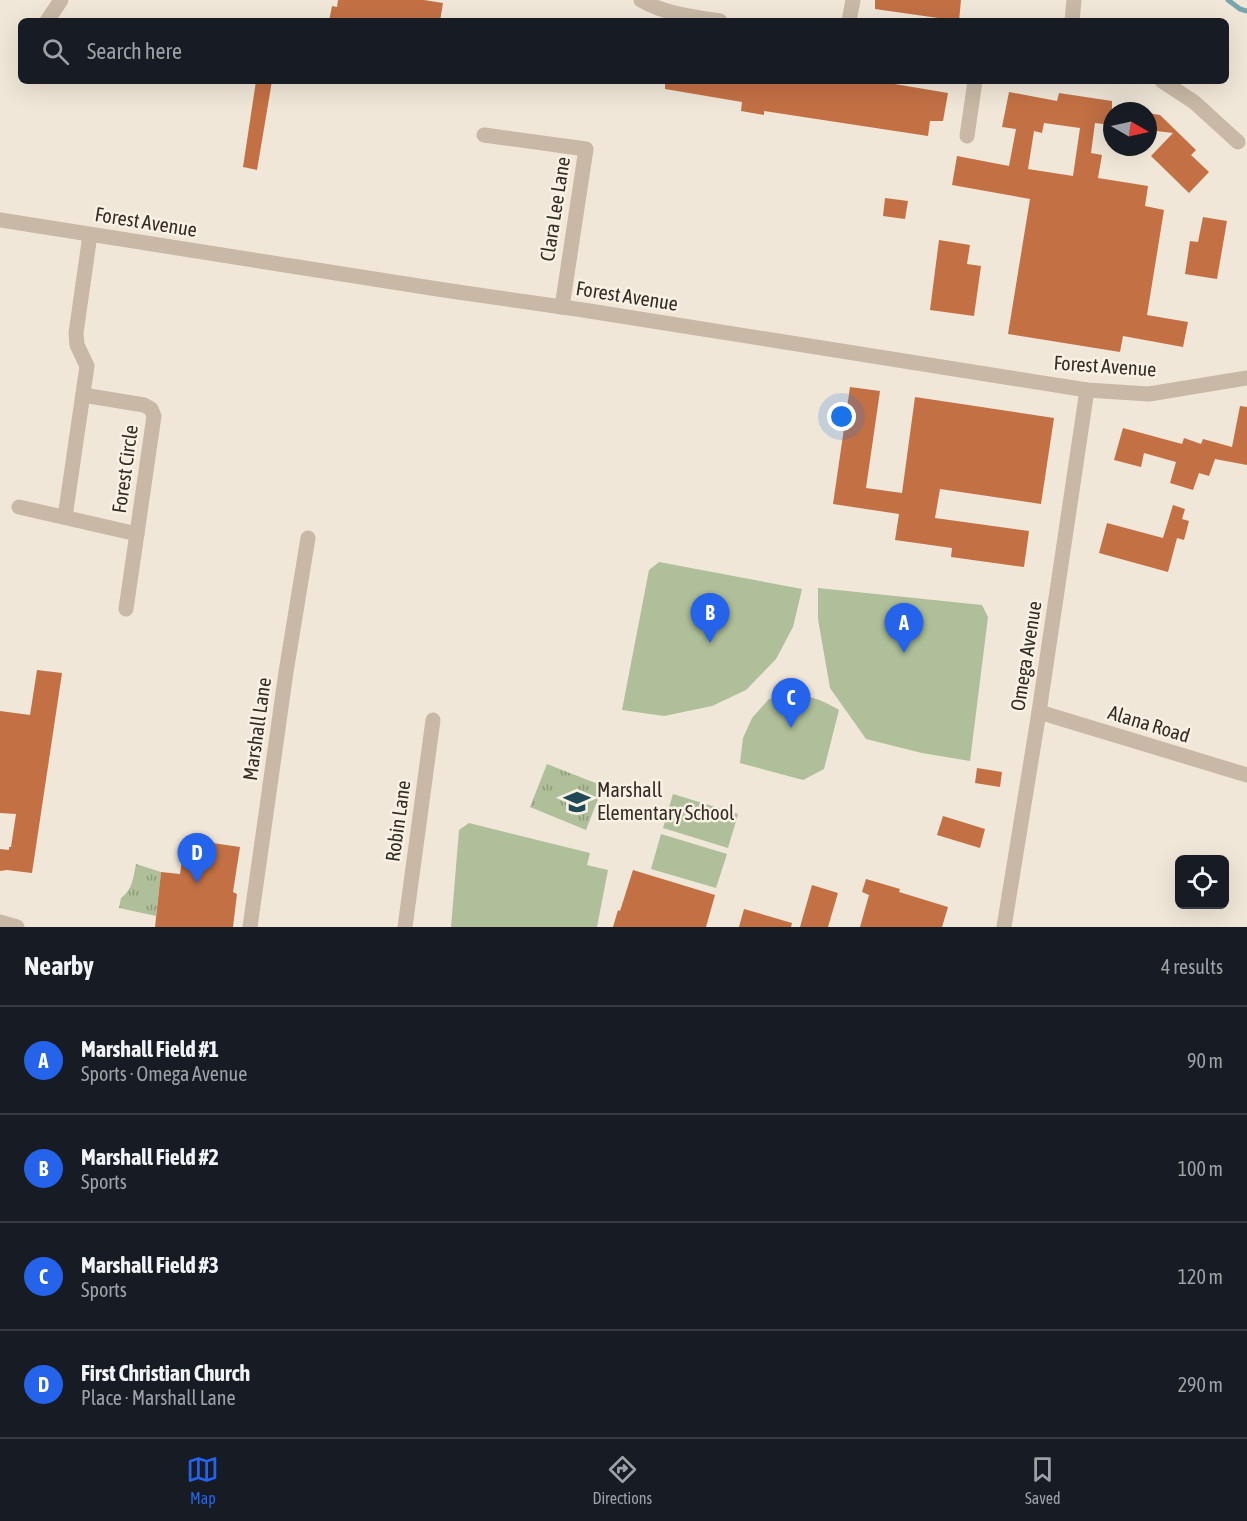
<!DOCTYPE html>
<meta charset="utf-8">
<style>
body{margin:0;font-family:"Asap Condensed",sans-serif;background:#20242c;color:#f1f3f6}
.controls{position:absolute;right:18px;bottom:18px;display:grid;overflow:hidden;border-radius:9px;box-shadow:0 6px 24px #0002}
.controls button{width:54px;height:54px;display:grid;place-items:center;padding:0;border:0;border-bottom:2px solid #363941;background:#171b24;color:#f1f3f6;font:30px sans-serif}
.compass{position:absolute;left:1103px;top:102px;width:54px;height:54px;border-radius:50%;background:#171b24;box-shadow:0 6px 24px #0002;rotate:99deg}
.you{position:absolute;left:842px;top:417px;width:21px;height:21px;margin:-15px;border:4px solid #fff;border-radius:50%;background:#1a73e8;box-shadow:0 0 0 9px #1a73e833}
.badge{display:grid;place-items:center;width:39px;height:39px;border-radius:50%;background:#2563eb;color:#fff;font-size:20px;font-weight:700}
.pin{position:absolute;translate:-50% -50px;filter:drop-shadow(0 2px 3px #0008)}
.pin::after{content:'';position:absolute;top:32px;width:21px;height:18px;background:inherit;clip-path:polygon(0 0,100% 0,50% 100%)}
.list{margin:0;padding:0;list-style:none}
h2{display:flex;justify-content:space-between;align-items:center;height:78px;margin:0;padding:0 24px;font-size:26px}
h2 small{font-size:20px;font-weight:400;color:#9ea1a6}
.list li{display:grid;grid-template-columns:39px 1fr auto;gap:18px;align-items:center;box-sizing:border-box;height:108px;padding:0 24px;border-top:2px solid #363941}
.list b{display:block;font-size:22px;white-space:nowrap}
.list p{margin:0;font-size:20px;white-space:nowrap;color:#9ea1a6}
.list em{font-size:20px;font-style:normal;color:#9ea1a6}
.icon{flex:none;width:33px;height:33px;fill:none;stroke:currentColor;stroke-width:2;stroke-linecap:round;stroke-linejoin:round}
.map{position:relative;flex:none;width:1247px;height:927px;overflow:hidden}
.search{position:absolute;background:#171b24;box-shadow:0 6px 24px #0002;left:18px;right:18px;top:18px;height:66px;display:flex;align-items:center;gap:15px;box-sizing:border-box;padding:0 21px;border-radius:9px;color:#9ea1a6;font-size:22px}
.sheet{height:510px;background:#171b24}
nav{display:flex;justify-content:space-around;align-items:center;box-sizing:border-box;height:84px;border-top:2px solid #363941;background:#171b24;font-size:16px;color:#9ea1a6}
nav a{display:grid;justify-items:center;gap:3px}
nav .on{color:#2563eb}
.map>svg:first-child{display:block}
</style>
<div class="map">
<svg width="1247" height="927" viewBox="0 0 1247 927">
<defs>
<pattern id="park-tufts" width="24" height="20" patternUnits="userSpaceOnUse" patternTransform="scale(1.5)"><rect width="24" height="20" fill="#aebf99"/><path d="M3 7l-1-3M5 7V3M7 7l1-3M15 17l-1-3M17 17v-4M19 17l1-3" fill="none" stroke="#8e9b7d"/></pattern>
</defs>
<rect width="100%" height="100%" fill="#f0e7d8"/>
<g fill="#aebf99">
<path d="M659 562 802 589 793 627 776 659 746 690 712 706 664 716 622 710 649 570Z"/>
<path d="M818 588 982 605 988 617 970 761 922 753 866 739 830 688 818 619Z"/>
<path d="M788 695C812 696 818 698 839 710L824 769 803 780 740 763 743 738 752 718 769 699Z"/>
<path d="M673 794 738 814 728 848 663 828Z"/>
<path d="M469 823 590 853 587 865 608 870 597 927H451L459 830Z"/>
<path d="M661 834 727 854 716 888 651 869Z"/>
</g>
<g fill="url(#park-tufts)">
<path d="M547 764 603 786 586 830 530 807Z"/>
<path d="M136 864 161 872 156 916 119 908 121 898C133 889 133 878 136 864Z"/>
</g>
<g fill="none" stroke-linecap="round" stroke-linejoin="round">
<path stroke="#78a5ac" stroke-width="5" d="M1228 0 1240 9 1247 11"/>
</g>
<g fill="#c37044" fill-rule="evenodd">
<path d="M338 0H424L443 3 440 21H329L332 6 337 7Z"/>
<path d="M875 0H961L959 21 875 9Z"/>
<path d="M256 81H272L257 170 243 167Z"/>
<path d="M665 81H877L948 93 943 121H930L928 136 764 111V115L741 111 742 102 665 89Z"/>
<path d="M1009 92 1057 101 1059 93 1112 101V125L1095 123 1091 153 1102 155 1098 178 1148 186 1145 206 1164 210 1147 315 1188 322 1183 347 1123 336 1120 352 1008 334 1030 199 952 185 957 156 1009 166 1016 129 1002 127ZM1044 123 1080 128 1073 176 1028 169 1034 131 1042 133Z"/>
<path d="M1148 113 1160 115 1196 150 1191 155 1209 172 1189 193 1151 156 1173 133 1148 130Z"/>
<path d="M885 198 908 201 905 219 883 216Z"/>
<path d="M1203 217 1227 221 1217 279 1185 274 1190 241 1198 242Z"/>
<path d="M939 240 970 245 967 264 981 266 974 316 930 310Z"/>
<path d="M850 387 880 391 866 488 902 493 915 397 1054 418 1041 504 940 489 935 518 1029 531 1024 567 951 557 952 548 895 540 899 514 833 504Z"/>
<path d="M1240 406 1247 407V465L1215 459 1209 476 1199 473 1193 490 1170 483 1176 462 1144 453 1141 467 1114 460 1123 428 1182 444 1184 438 1201 444 1203 439 1232 447Z"/>
<path d="M1173 505 1185 509 1182 519 1189 521 1184 540 1177 538 1168 572 1099 553 1107 523 1163 538Z"/>
<path d="M37 670 62 673 32 873 7 870 0 871V849L9 850V847H11L16 814 0 813V711L30 715Z"/>
<path d="M977 768 1002 772 1000 787 975 783Z"/>
<path d="M943 816 985 829 980 848 937 835Z"/>
<path d="M185 839 240 847 233 892 237 894 233 927H155L161 872 180 874Z"/>
<path d="M633 870 715 895 706 927H613L618 910 620 911Z"/>
<path d="M866 879 900 889 899 892 948 907 942 927H860L869 895 862 892Z"/>
<path d="M812 885 838 893 828 927H800Z"/>
<path d="M744 909 792 923 791 927H739Z"/>
</g>
<g fill="none" stroke-linecap="round" stroke-linejoin="round">
<g stroke="#c8b8a5" stroke-width="15">
<path d="M641 0C665 14 693 17 720 21"/>
<path d="M47 21 61 0"/>
<path d="M849 21 853 0"/>
<path d="M1072 21 1074 0"/>
<path d="M1162 81 1194 102 1238 142"/>
<path d="M484 135 586 149 562 307"/>
<path d="M967 136 975 81"/>
<path d="M0 220 444 290 583 310 1087 390 1149 394 1247 378"/>
<path d="M83 395 144 405 151 409 154 416 126 609"/>
<path d="M19 507 137 534"/>
<path d="M65 517 87 366 77 345 76 333 90 235"/>
<path d="M1039 712 1247 775"/>
<path d="M0 922 17 927"/>
<path d="M250 927 286 672 308 538"/>
<path d="M405 927 433 720"/>
<path d="M1004 927 1039 712 1087 390"/>
</g>
</g>
<defs>
<g id="school-bare" transform="scale(2.07)"><path d="M0-5L7-2L0 1L-7-2ZM-4 1L0 2.5L4 1V4Q0 6-4 4Z" fill="#1d4a54" stroke="#f8f1e4" stroke-width="2.5" paint-order="stroke"/></g>
</defs>
<g fill-rule="evenodd">
<use href="#school-bare" x="577" y="802"/>
</g>
<g text-anchor="middle" stroke-width="5" stroke-linejoin="round" paint-order="stroke">
<g font-size="20" fill="#342c26" stroke="#f8f1e4">
<text transform="translate(555 209) rotate(-81)" y="7">Clara Lee Lane</text>
<text transform="translate(146 222) rotate(9)" y="7">Forest Avenue</text>
<text transform="translate(627 296) rotate(9)" y="7">Forest Avenue</text>
<text transform="translate(1105 366) rotate(4)" y="7">Forest Avenue</text>
<text transform="translate(125 469) rotate(-82)" y="7">Forest Circle</text>
<text transform="translate(1026 656) rotate(-81)" y="7">Omega Avenue</text>
<text transform="translate(1149 724) rotate(17)" y="7">Alana Road</text>
<text transform="translate(257 729) rotate(-82)" y="7">Marshall Lane</text>
<text transform="translate(398 821) rotate(-82)" y="7">Robin Lane</text>
</g>
<g font-size="20" fill="#342c26" stroke="#f8f1e4" text-anchor="start">
<text x="597" y="797">Marshall<tspan x="597" dy="23">Elementary School</tspan></text>
</g>
</g>
</svg>
<div class="controls">
<button><svg class="icon" aria-label="locate" viewBox="0 0 24 24"><circle cx="12" cy="12" r="6"/><path d="M12 2v4M12 18v4M2 12h4M18 12h4"/></svg></button>
</div>
<svg class="compass" viewBox="-18 -18 36 36"><path d="M0-13l5 13h-10z" fill="#e53935"/><path d="M0 13l5-13h-10z" fill="#9ea1a6"/></svg>
<div class="you"></div>
<div class="pin badge" style="left:904px;top:653px">A</div>
<div class="pin badge" style="left:710px;top:643px">B</div>
<div class="pin badge" style="left:791px;top:728px">C</div>
<div class="pin badge" style="left:197px;top:883px">D</div>
<div class="search"><svg class="icon" aria-label="search" viewBox="0 0 24 24"><circle cx="10" cy="10" r="6"/><path d="M15 15l6 6"/></svg>Search here</div>
</div>
<section class="sheet">
<h2>Nearby<small>4 results</small></h2>
<ul class="list">
<li><span class="badge">A</span><div><b>Marshall Field #1</b><p>Sports · Omega Avenue</p></div><em>90 m</em></li>
<li><span class="badge">B</span><div><b>Marshall Field #2</b><p>Sports</p></div><em>100 m</em></li>
<li><span class="badge">C</span><div><b>Marshall Field #3</b><p>Sports</p></div><em>120 m</em></li>
<li><span class="badge">D</span><div><b>First Christian Church</b><p>Place · Marshall Lane</p></div><em>290 m</em></li>
</ul>
</section>
<nav>
<a class="on"><svg class="icon" aria-label="map" viewBox="0 0 24 24"><path d="M3 6l6-2 6 2 6-2v14l-6 2-6-2-6 2zM9 4v14M15 6v14"/></svg>Map</a>
<a><svg class="icon" aria-label="directions" viewBox="0 0 24 24"><path d="M12 3l9 9-9 9-9-9zM9 14v-3h6M13 9l2 2-2 2"/></svg>Directions</a>
<a><svg class="icon" aria-label="saved" viewBox="0 0 24 24"><path d="M7 4h10v16l-5-4-5 4z"/></svg>Saved</a>
</nav>
